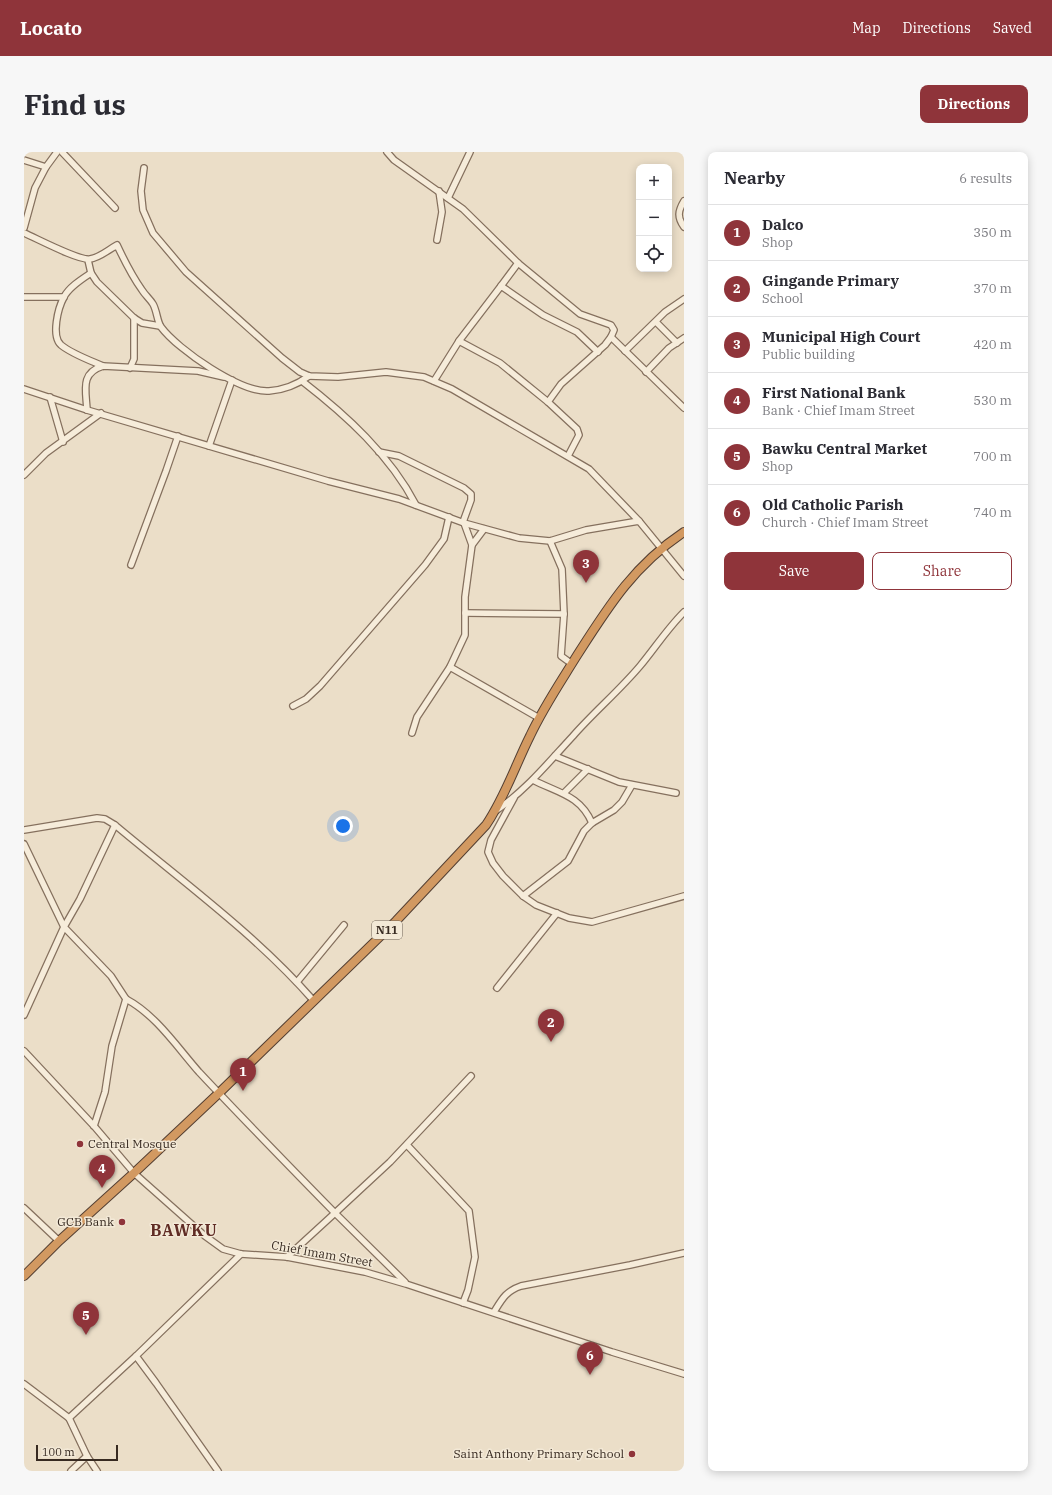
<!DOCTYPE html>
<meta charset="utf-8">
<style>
body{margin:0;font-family:"IBM Plex Serif",serif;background:#f7f7f7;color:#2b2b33}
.controls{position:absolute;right:12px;top:12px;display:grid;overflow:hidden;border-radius:8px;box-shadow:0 2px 10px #0003}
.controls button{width:36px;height:36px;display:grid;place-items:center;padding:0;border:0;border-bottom:1px solid #e1e1e2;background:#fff;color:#2b2b33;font:20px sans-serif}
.scale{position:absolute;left:12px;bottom:10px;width:82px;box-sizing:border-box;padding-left:4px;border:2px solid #372a21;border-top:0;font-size:11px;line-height:14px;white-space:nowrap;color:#372a21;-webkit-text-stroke:3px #f3e9d7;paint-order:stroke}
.you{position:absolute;left:319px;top:674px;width:14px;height:14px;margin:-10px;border:3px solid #fff;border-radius:50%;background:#1a73e8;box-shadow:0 0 0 6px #1a73e833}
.badge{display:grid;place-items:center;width:26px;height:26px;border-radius:50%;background:#8f343a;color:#fff;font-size:13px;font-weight:700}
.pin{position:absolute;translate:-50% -33px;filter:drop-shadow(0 1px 2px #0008)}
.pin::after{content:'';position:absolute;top:21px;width:14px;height:12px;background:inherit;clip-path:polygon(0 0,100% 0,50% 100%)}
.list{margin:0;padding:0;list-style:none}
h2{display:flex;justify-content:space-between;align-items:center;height:52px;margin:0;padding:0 16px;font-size:17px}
h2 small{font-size:13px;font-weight:400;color:#7c7c81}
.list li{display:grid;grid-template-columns:26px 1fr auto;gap:12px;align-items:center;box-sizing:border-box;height:56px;padding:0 16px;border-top:1px solid #e1e1e2}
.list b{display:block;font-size:15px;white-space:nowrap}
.list p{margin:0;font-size:13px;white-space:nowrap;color:#7c7c81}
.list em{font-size:13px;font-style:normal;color:#7c7c81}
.actions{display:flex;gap:8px;padding:12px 16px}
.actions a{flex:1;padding:9px 0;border:1px solid #8f343a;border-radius:8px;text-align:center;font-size:14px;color:#8f343a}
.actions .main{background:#8f343a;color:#fff}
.icon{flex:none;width:22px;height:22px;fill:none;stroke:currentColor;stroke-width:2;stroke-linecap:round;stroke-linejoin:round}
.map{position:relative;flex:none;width:660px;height:1319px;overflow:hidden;border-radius:8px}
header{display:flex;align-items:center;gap:24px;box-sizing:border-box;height:56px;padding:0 20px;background:#8f343a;color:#fff}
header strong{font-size:19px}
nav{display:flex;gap:22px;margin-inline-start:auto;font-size:14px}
.intro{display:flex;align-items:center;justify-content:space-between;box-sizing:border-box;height:96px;padding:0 24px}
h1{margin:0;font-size:28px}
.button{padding:10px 18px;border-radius:8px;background:#8f343a;color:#fff;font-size:14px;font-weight:700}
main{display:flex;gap:24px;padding:0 24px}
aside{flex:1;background:#fff;border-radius:8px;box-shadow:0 2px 10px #0003}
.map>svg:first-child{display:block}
</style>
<header>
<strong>Locato</strong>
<nav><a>Map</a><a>Directions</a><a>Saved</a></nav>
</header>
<div class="intro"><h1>Find us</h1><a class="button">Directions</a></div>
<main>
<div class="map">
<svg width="660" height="1319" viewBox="0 0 660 1319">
<rect width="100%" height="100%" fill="#ebdec8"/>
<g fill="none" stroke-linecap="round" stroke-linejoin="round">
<g stroke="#85705e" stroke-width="8">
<g id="minor">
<path d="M38 0 91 56"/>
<path d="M363 0 370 8 439 57 494 111 556 162 587 173 590 178 587 185"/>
<path d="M0 8 22 15"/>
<path d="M120 16 117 39 119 58 129 81 162 120 258 206 276 220 285 224 314 225 362 220 400 225 428 237 565 317 615 369"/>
<path d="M424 46 446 0"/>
<path d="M660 49C654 59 653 65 660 75"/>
<path d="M0 76 11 36 22 15 33 0"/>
<path d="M0 81C12 86 55 109 66 107 75 106 84 98 93 93 100 108 108 124 118 138 121 143 126 147 129 152 133 159 133 169 137 175 154 198 217 241 245 239 259 238 274 232 285 224"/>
<path d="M413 88 418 60 415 39"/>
<path d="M64 108 67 121 73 130 110 166 118 171 136 174"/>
<path d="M67 121C58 127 45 135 40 145 34 156 27 184 37 193 48 202 65 208 79 214"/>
<path d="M477 134 494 111"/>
<path d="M0 145H40"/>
<path d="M632 170 653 191"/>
<path d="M435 189 477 134 519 163 553 180 574 200"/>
<path d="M601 199 641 160 660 147"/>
<path d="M106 216 110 207V166"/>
<path d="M622 220 645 196 660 186"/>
<path d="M278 229C322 263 366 303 392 353"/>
<path d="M410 229 435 189 476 211 524 250 553 277 555 283 544 304"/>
<path d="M0 237 63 258 304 329 375 347 440 371 495 386 526 389 562 378 615 369 660 424"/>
<path d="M26 245 39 290"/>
<path d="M524 250 537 232 581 193 587 185 660 256"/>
<path d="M63 258C62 238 56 221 79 214L174 219 200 225"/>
<path d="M185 294 208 228"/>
<path d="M355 300 375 304 440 336 447 342V348L439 370"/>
<path d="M0 323 22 301 77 261"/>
<path d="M440 371 448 393 460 377"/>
<path d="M526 389 538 417 540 462 537 504 548 512"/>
<path d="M107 413 142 319 154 284"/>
<path d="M441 461 540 462"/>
<path d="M426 515 515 566"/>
<path d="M269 554 282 547 296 534 401 413 420 387 425 365"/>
<path d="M388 581 393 565 426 515 441 483V445L448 393"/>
<path d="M531 604 595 630 652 641"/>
<path d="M509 628C534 641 556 643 568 671"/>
<path d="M540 641 564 617"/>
<path d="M490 646 467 688 464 700 469 711 479 724 499 744 512 753 545 766 568 770 660 744"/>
<path d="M473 658C503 637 524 611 549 584 570 560 595 539 616 514 631 496 643 477 660 460"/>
<path d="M0 678 73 666 81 667 91 673C159 730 231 782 289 848"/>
<path d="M0 692 40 775 0 863"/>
<path d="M499 744 544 709 560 679 568 671 590 658 598 650 608 633"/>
<path d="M273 830 320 773"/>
<path d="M473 836 533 761"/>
<path d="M102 847C132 863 153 895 175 920 220 968 265 1014 311 1061L263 1105"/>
<path d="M0 899 70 974 110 1021 181 1084 199 1097 217 1102 263 1105 341 1120 382 1132 588 1200 660 1222"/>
<path d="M70 974 81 940 88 894 102 847 87 824 40 775 56 747 91 673"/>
<path d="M383 993 445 1059 451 1105 444 1138 439 1151"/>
<path d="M0 1056 35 1089"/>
<path d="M381 1130 311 1061 366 1010 447 924"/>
<path d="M470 1160C478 1147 482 1139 497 1134L606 1113 660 1101"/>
<path d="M0 1232 45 1266 112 1204"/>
<path d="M45 1266 63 1304 73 1319"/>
<path d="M47 1319 63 1304"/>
<path d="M194 1319 132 1231 112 1204 217 1102"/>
</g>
</g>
<g stroke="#543f32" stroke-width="10">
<path id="highway" d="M0 1124 35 1089 110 1021 195 941 372 769 462 673C481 645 491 614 506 584 519 556 536 531 552 505 584 455 609 414 660 380"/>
</g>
<use href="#minor" stroke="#f6ecda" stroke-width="5.5"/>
<use href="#highway" stroke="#d29961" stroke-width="8"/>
</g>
<g fill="#8f343a" stroke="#f3e9d7" stroke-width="1.5">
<circle cx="56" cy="992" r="4"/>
<circle cx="98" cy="1070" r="4"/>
<circle cx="608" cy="1302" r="4"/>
</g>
<g text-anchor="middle" stroke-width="3" stroke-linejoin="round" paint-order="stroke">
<rect fill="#f3e9d7" stroke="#6f6358" stroke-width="1" x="348" y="769" width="30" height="18" rx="3"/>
<g font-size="11" font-weight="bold" fill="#372a21">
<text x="363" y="782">N11</text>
</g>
<g font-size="12" fill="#372a21" stroke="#f3e9d7" text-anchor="end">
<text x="64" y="996" text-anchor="start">Central Mosque</text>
<text x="90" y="1074">GCB Bank</text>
<text x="600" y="1306">Saint Anthony Primary School</text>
</g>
<g font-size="12" fill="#372a21" stroke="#f3e9d7">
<text transform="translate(298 1102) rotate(10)" y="4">Chief Imam Street</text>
</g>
<g font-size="16" font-weight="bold" letter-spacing="1" fill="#602c24" stroke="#f3e9d7">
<text x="160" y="1084">BAWKU</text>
</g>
</g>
</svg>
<div class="controls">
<button>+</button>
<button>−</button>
<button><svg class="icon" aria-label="locate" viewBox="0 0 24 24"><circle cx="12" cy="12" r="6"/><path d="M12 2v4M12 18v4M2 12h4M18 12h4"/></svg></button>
</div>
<div class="scale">100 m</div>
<div class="you"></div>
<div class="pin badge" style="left:219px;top:939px">1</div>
<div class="pin badge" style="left:527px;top:890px">2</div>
<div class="pin badge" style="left:562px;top:431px">3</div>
<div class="pin badge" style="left:78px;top:1036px">4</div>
<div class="pin badge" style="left:62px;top:1183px">5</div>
<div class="pin badge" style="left:566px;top:1223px">6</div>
</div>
<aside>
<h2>Nearby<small>6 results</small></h2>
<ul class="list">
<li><span class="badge">1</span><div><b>Dalco</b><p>Shop</p></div><em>350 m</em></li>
<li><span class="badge">2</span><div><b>Gingande Primary</b><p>School</p></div><em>370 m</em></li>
<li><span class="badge">3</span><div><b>Municipal High Court</b><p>Public building</p></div><em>420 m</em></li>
<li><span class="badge">4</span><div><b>First National Bank</b><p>Bank · Chief Imam Street</p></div><em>530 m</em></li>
<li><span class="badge">5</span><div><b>Bawku Central Market</b><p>Shop</p></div><em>700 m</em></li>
<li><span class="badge">6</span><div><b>Old Catholic Parish</b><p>Church · Chief Imam Street</p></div><em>740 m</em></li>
</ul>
<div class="actions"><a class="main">Save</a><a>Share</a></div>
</aside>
</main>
